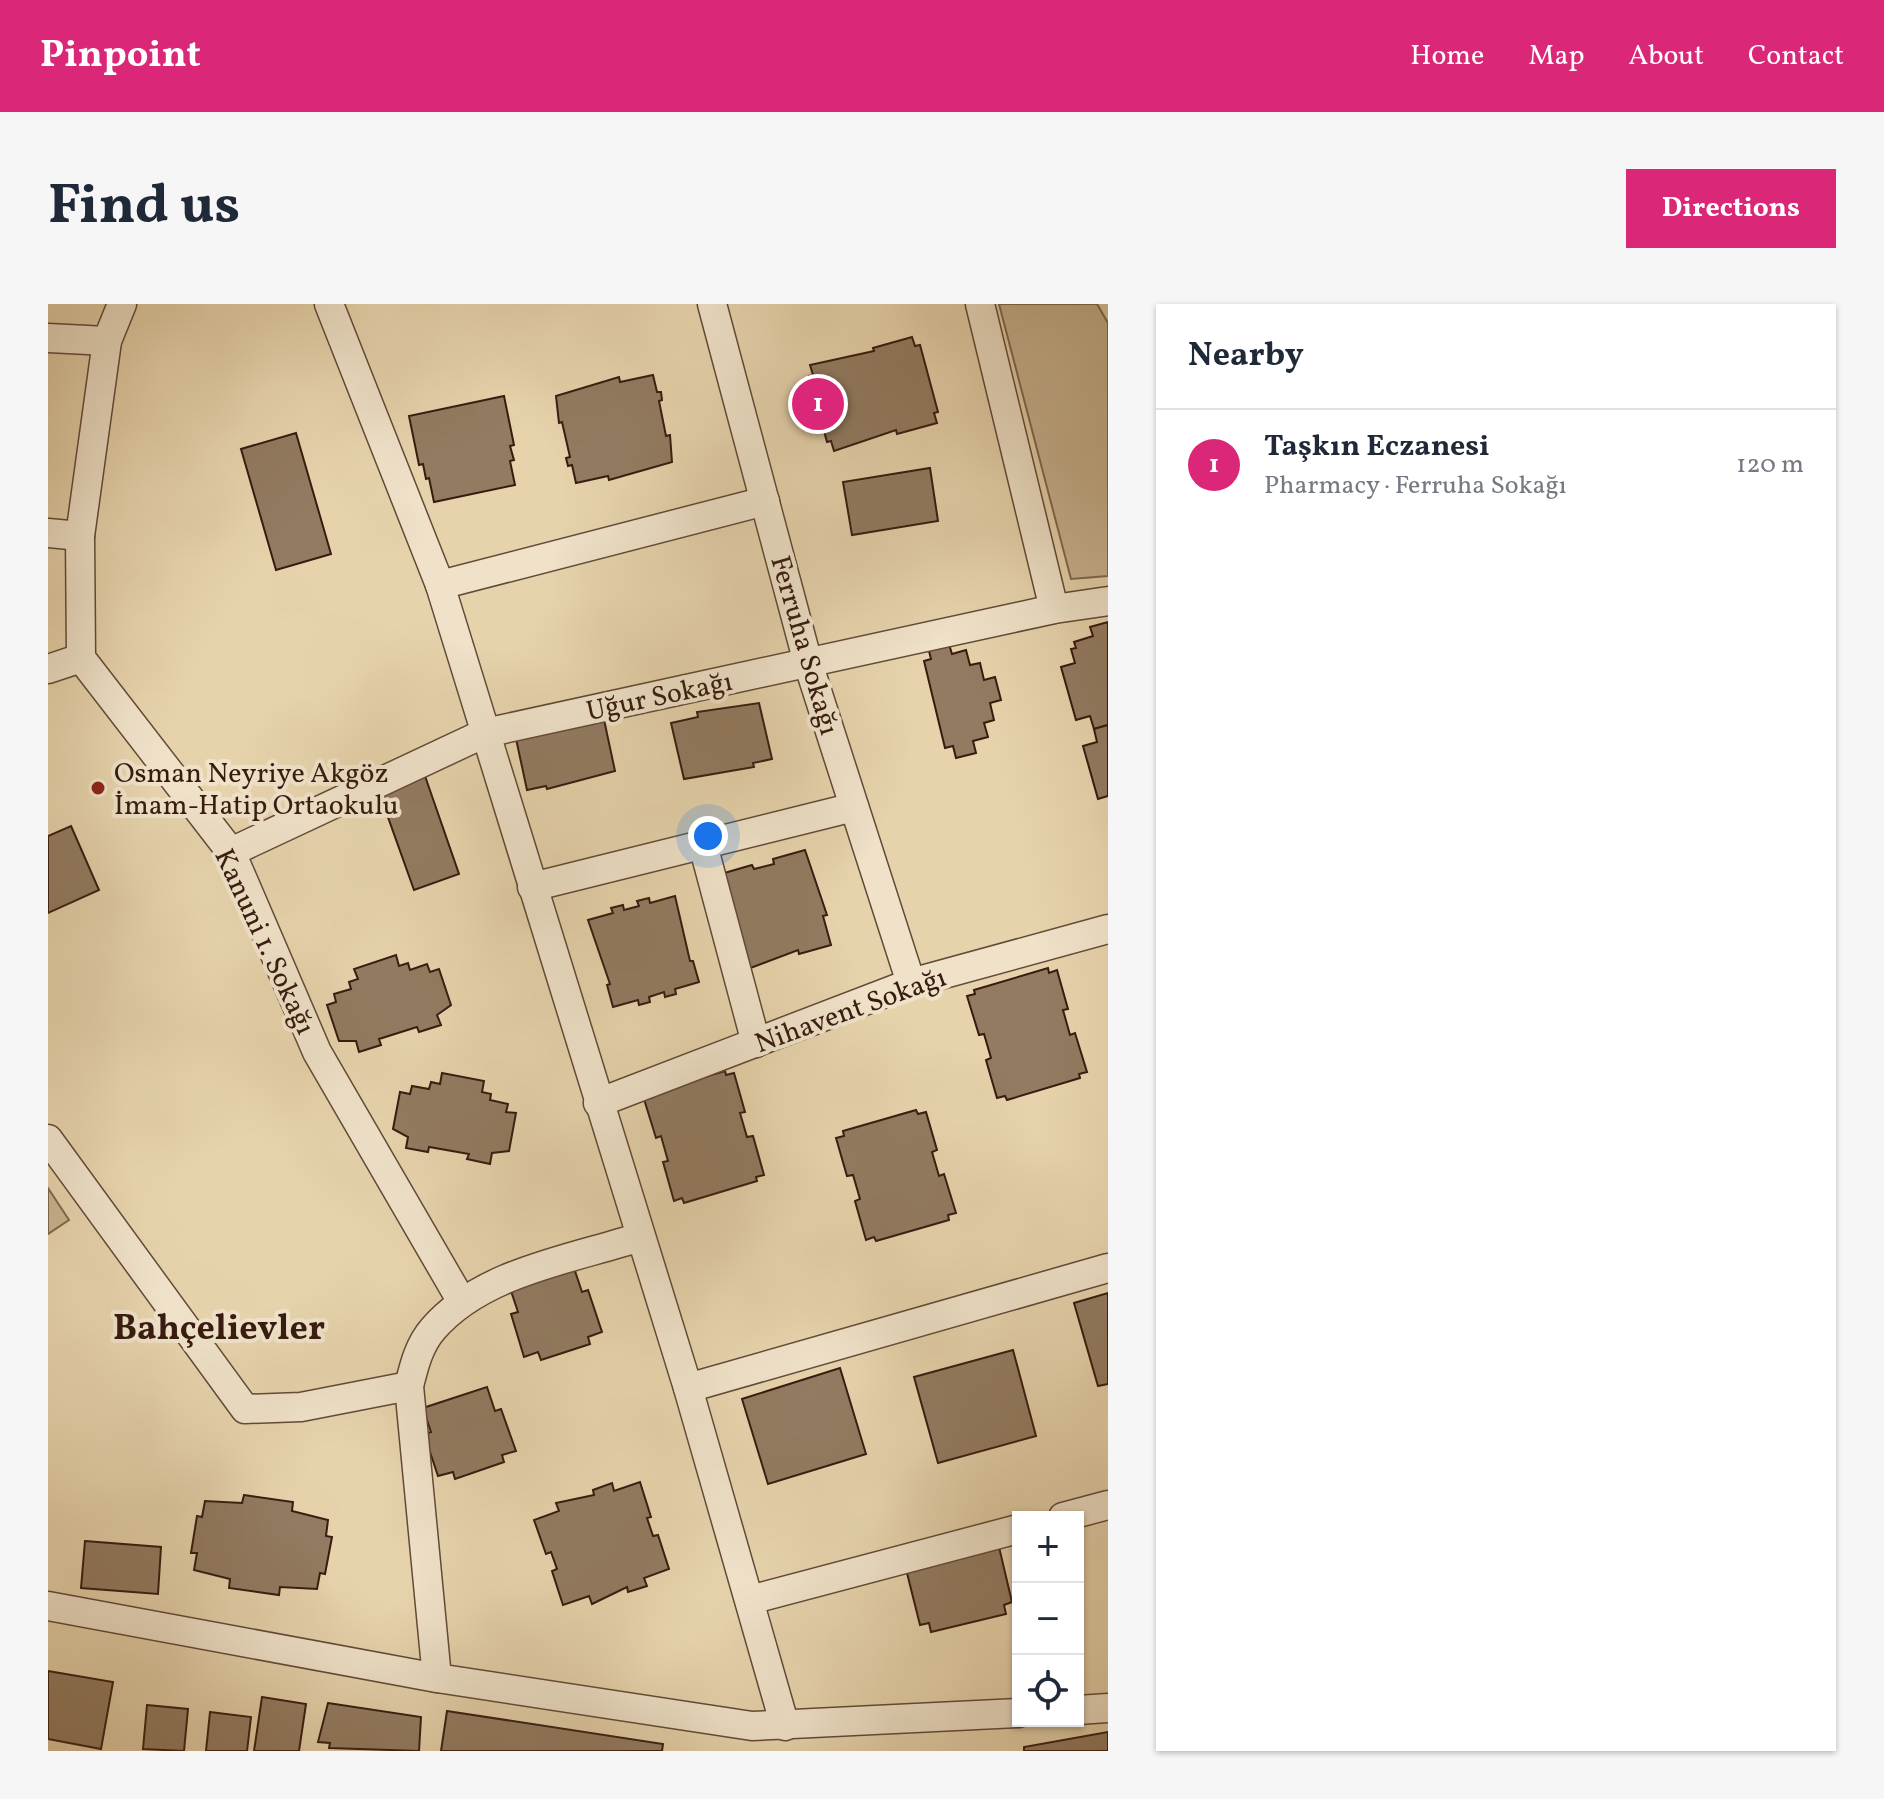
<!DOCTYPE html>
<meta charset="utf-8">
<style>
body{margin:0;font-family:Vollkorn,serif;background:#f6f6f7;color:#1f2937}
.controls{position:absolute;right:24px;bottom:24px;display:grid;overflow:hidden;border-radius:0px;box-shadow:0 2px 6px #0004}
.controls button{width:72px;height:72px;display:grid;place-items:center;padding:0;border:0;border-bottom:2px solid #e0e1e3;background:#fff;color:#1f2937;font:40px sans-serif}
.you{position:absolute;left:660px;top:532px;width:28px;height:28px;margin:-20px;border:6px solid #fff;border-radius:50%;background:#1a73e8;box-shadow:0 0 0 12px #1a73e833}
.badge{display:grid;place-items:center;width:52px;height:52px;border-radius:50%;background:#db2777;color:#fff;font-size:26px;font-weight:700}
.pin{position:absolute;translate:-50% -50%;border:4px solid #fff;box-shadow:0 2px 8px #0006}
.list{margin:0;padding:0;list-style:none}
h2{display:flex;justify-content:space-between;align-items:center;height:104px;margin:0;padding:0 32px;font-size:34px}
h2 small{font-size:26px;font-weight:400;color:#747a83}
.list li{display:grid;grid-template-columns:52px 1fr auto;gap:24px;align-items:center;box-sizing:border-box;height:112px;padding:0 32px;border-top:2px solid #e0e1e3}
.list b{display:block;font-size:30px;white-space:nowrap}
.list p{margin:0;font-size:26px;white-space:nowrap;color:#747a83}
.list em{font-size:26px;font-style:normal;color:#747a83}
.icon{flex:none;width:44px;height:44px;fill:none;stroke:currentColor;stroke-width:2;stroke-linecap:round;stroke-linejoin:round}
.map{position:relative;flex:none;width:1060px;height:1447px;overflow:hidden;border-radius:0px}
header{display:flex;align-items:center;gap:48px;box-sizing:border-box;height:112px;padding:0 40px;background:#db2777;color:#fff}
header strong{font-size:38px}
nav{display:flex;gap:44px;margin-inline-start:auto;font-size:28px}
.intro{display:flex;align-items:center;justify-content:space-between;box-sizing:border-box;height:192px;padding:0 48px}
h1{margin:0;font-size:56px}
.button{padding:20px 36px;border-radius:0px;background:#db2777;color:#fff;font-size:28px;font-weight:700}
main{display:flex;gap:48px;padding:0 48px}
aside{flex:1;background:#fff;border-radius:0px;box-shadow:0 2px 6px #0004}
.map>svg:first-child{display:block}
</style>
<header>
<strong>Pinpoint</strong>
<nav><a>Home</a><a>Map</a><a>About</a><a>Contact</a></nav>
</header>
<div class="intro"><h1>Find us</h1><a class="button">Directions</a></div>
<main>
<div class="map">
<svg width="1060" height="1447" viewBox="0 0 1060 1447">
<rect width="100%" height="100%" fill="#e6d3ac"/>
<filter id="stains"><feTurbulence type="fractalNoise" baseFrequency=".0025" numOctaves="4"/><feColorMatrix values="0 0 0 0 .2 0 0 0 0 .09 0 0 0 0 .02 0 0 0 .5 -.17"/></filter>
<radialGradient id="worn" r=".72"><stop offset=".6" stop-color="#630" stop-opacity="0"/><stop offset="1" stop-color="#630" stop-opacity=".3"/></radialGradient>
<g fill="#c8b491" stroke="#806850" stroke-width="2">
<path d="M951 0H1049L1060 19V272L1023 275Z"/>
<path d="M0 884 21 916 0 930Z"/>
</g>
<g fill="#927b61" stroke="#371b10" stroke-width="2">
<path d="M864 33 867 42 872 41 890 108 886 109 889 119 849 130 848 126 786 147 783 137 779 138 761 72 765 71 762 61 826 47 825 44Z"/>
<path d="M605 71 609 88H613L614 96 611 97 618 132 622 131 624 158 561 176 560 172 528 179 524 161 520 162 518 154 522 153 514 118 511 119 508 92 571 73 572 78Z"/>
<path d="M456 92 466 141 462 142 466 156 462 157 467 181 386 198 381 174 378 175 375 160 371 161 361 112Z"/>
<path d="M248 129 283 250 228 266 193 145Z"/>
<path d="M882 164 890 217 804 231 795 178Z"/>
<path d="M1060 318V421L1046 425 1042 412 1028 416 1013 363 1027 359 1023 345 1028 344 1026 338 1045 332 1042 323Z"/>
<path d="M900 337 904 350 918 346 922 361 932 359 936 376 947 373 953 396 942 399 946 416 936 419 940 433 925 437 928 449 908 454 905 442 897 444 876 357 883 355 880 343Z"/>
<path d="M711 399 724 455 705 459 706 463 636 475 623 419 650 413 649 408Z"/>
<path d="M555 411 567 467 499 485 498 482 479 486 467 430Z"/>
<path d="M1060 421V492L1050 495 1035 442 1049 438 1046 425Z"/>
<path d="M377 472 411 570 366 586 331 488Z"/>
<path d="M23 522 51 586 0 609V532Z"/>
<path d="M757 546 779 611 775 612 783 641 751 650 750 646 700 665 673 570 704 561 706 565 726 560 725 555Z"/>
<path d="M627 592 642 657H645L651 678 627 685 628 690 617 693 616 688 601 693 602 698 591 701 590 696 565 703 559 681 562 680 540 616 565 609 563 604 575 601 576 606 591 602 589 597 601 594 602 599Z"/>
<path d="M348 651 351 662 360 659 362 666 379 660 382 668 391 665 403 701 389 711 393 721 371 728 369 723 331 735 333 741 311 748 308 737H291L279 701 288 698 286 690 303 685 301 678 310 675 306 665Z"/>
<path d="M1000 664 1001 669 1009 666 1020 705 1015 706 1022 731 1027 729 1039 768 1031 770 1032 774 959 796 957 792 949 794 938 756 943 754 936 730 931 731 919 692 927 690 926 686Z"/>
<path d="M677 767 678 771 686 769 697 808 692 809 699 833 705 832 716 871 708 873 709 877 636 899 634 894 626 897 615 858 620 857 613 832 608 834 596 795 603 789Z"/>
<path d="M394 769 436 777 434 788 443 790 442 796 460 800 458 808 468 809 461 847 444 849 442 860 419 855 421 850 381 843 380 848 358 844 360 833 345 825 352 788 362 790 364 782 381 785 383 778 392 780Z"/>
<path d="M868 806 870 810 878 808 889 846 884 848 891 872 896 870 908 909 900 911 901 916 828 937 826 933 818 936 807 897 812 895 805 871 799 872 788 834 796 832 795 827Z"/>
<path d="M526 964 534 988 540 986 554 1028 540 1033 542 1040 493 1056 490 1048 476 1053 463 1010 470 1008 462 984Z"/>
<path d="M1060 989V1080L1050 1082 1026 999Z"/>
<path d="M965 1046 988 1132 890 1159 866 1073Z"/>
<path d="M792 1064 818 1150 720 1180 694 1095Z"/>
<path d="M439 1083 447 1107 453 1105 468 1147 454 1151 456 1158 407 1175 405 1168 390 1172 376 1130 383 1128 375 1104Z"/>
<path d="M592 1178 603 1213 599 1214 605 1232 610 1231 621 1265 596 1274 599 1282 580 1288 579 1283 544 1300 541 1292 515 1301 504 1267 509 1265 503 1248 498 1250 486 1216 511 1207 508 1199 546 1191 545 1186 564 1179 566 1187Z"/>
<path d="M196 1191 245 1198 244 1207 280 1216 278 1232 284 1233 277 1270 272 1269 269 1285 232 1283 231 1291 181 1284 182 1275 146 1266 149 1249H143L149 1212 154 1213 157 1197 194 1199Z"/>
<path d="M37 1237 113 1243 110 1290 33 1284Z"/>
<path d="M951 1243 964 1298 956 1301 958 1310 883 1328 881 1319 872 1321 858 1265Z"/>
<path d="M0 1367 65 1378 53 1445 0 1435Z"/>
<path d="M214 1393 258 1400 251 1447H206Z"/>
<path d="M280 1399 373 1413 371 1447 281 1444 282 1439 270 1438Z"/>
<path d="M99 1401 140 1405 136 1447 95 1445Z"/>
<path d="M399 1407 615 1440 614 1447H393Z"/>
<path d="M162 1408 203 1413 199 1447H158Z"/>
<path d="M1060 1428V1447H976V1443Z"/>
</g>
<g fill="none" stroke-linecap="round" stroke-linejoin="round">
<g stroke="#634937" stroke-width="31">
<g id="minor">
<path d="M74 0 59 37 32 232 33 354 183 548 269 748 414 998"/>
<path d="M281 0 392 281 640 1084 737 1422"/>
<path d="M664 0 760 359 863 679"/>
<path d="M932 0 1006 305"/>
<path d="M0 34 59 37"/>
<path d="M0 229 32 232"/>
<path d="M392 281 717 197"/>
<path d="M0 365 33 354"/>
<path d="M655 541 708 739"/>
<path d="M183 548 437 429 1006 305 1060 297"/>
<path d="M484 583 806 503"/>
<path d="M550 799 863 679 1060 625"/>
<path d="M0 835 197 1105 253 1103 361 1082"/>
<path d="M640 1084 1060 964"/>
<path d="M1015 1213 1060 1201"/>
<path d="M702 1296 970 1225"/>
<path d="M0 1302 389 1374 704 1422 970 1409"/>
<path d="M389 1374 361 1082C366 1062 371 1041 385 1025 434 968 524 955 592 933"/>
<path d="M1030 1406 1060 1404"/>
</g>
</g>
<use href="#minor" stroke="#efe2c9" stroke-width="28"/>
</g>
<circle fill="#8f2418" stroke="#efe2c9" stroke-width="3" cx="50" cy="484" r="8"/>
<g text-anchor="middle" stroke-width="8" stroke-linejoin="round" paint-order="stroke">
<g font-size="28" fill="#371b10" stroke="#efe2c9">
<text transform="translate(758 341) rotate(74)" y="10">Ferruha Sokağı</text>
<text transform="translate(611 391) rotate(-12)" y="10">Uğur Sokağı</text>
<text transform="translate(218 637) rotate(65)" y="10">Kanuni 1. Sokağı</text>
<text transform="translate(802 705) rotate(-20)" y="10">Nihavent Sokağı</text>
</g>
<g font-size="28" fill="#371b10" stroke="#efe2c9" text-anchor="start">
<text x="66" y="478">Osman Neyriye Akgöz<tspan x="66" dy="32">İmam-Hatip Ortaokulu</tspan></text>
</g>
<g font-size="36" font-weight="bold" fill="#371b10" stroke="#efe2c9">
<text x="171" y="1035">Bahçelievler</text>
</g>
</g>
<rect width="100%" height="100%" filter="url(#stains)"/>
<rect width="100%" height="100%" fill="url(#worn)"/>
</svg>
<div class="controls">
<button>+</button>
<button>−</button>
<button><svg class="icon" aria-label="locate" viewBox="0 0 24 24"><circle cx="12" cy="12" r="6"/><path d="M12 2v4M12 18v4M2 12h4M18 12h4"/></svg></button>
</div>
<div class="you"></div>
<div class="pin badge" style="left:770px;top:100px">1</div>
</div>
<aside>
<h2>Nearby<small></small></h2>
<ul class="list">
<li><span class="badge">1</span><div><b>Taşkın Eczanesi</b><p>Pharmacy · Ferruha Sokağı</p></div><em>120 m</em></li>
</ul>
</aside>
</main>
